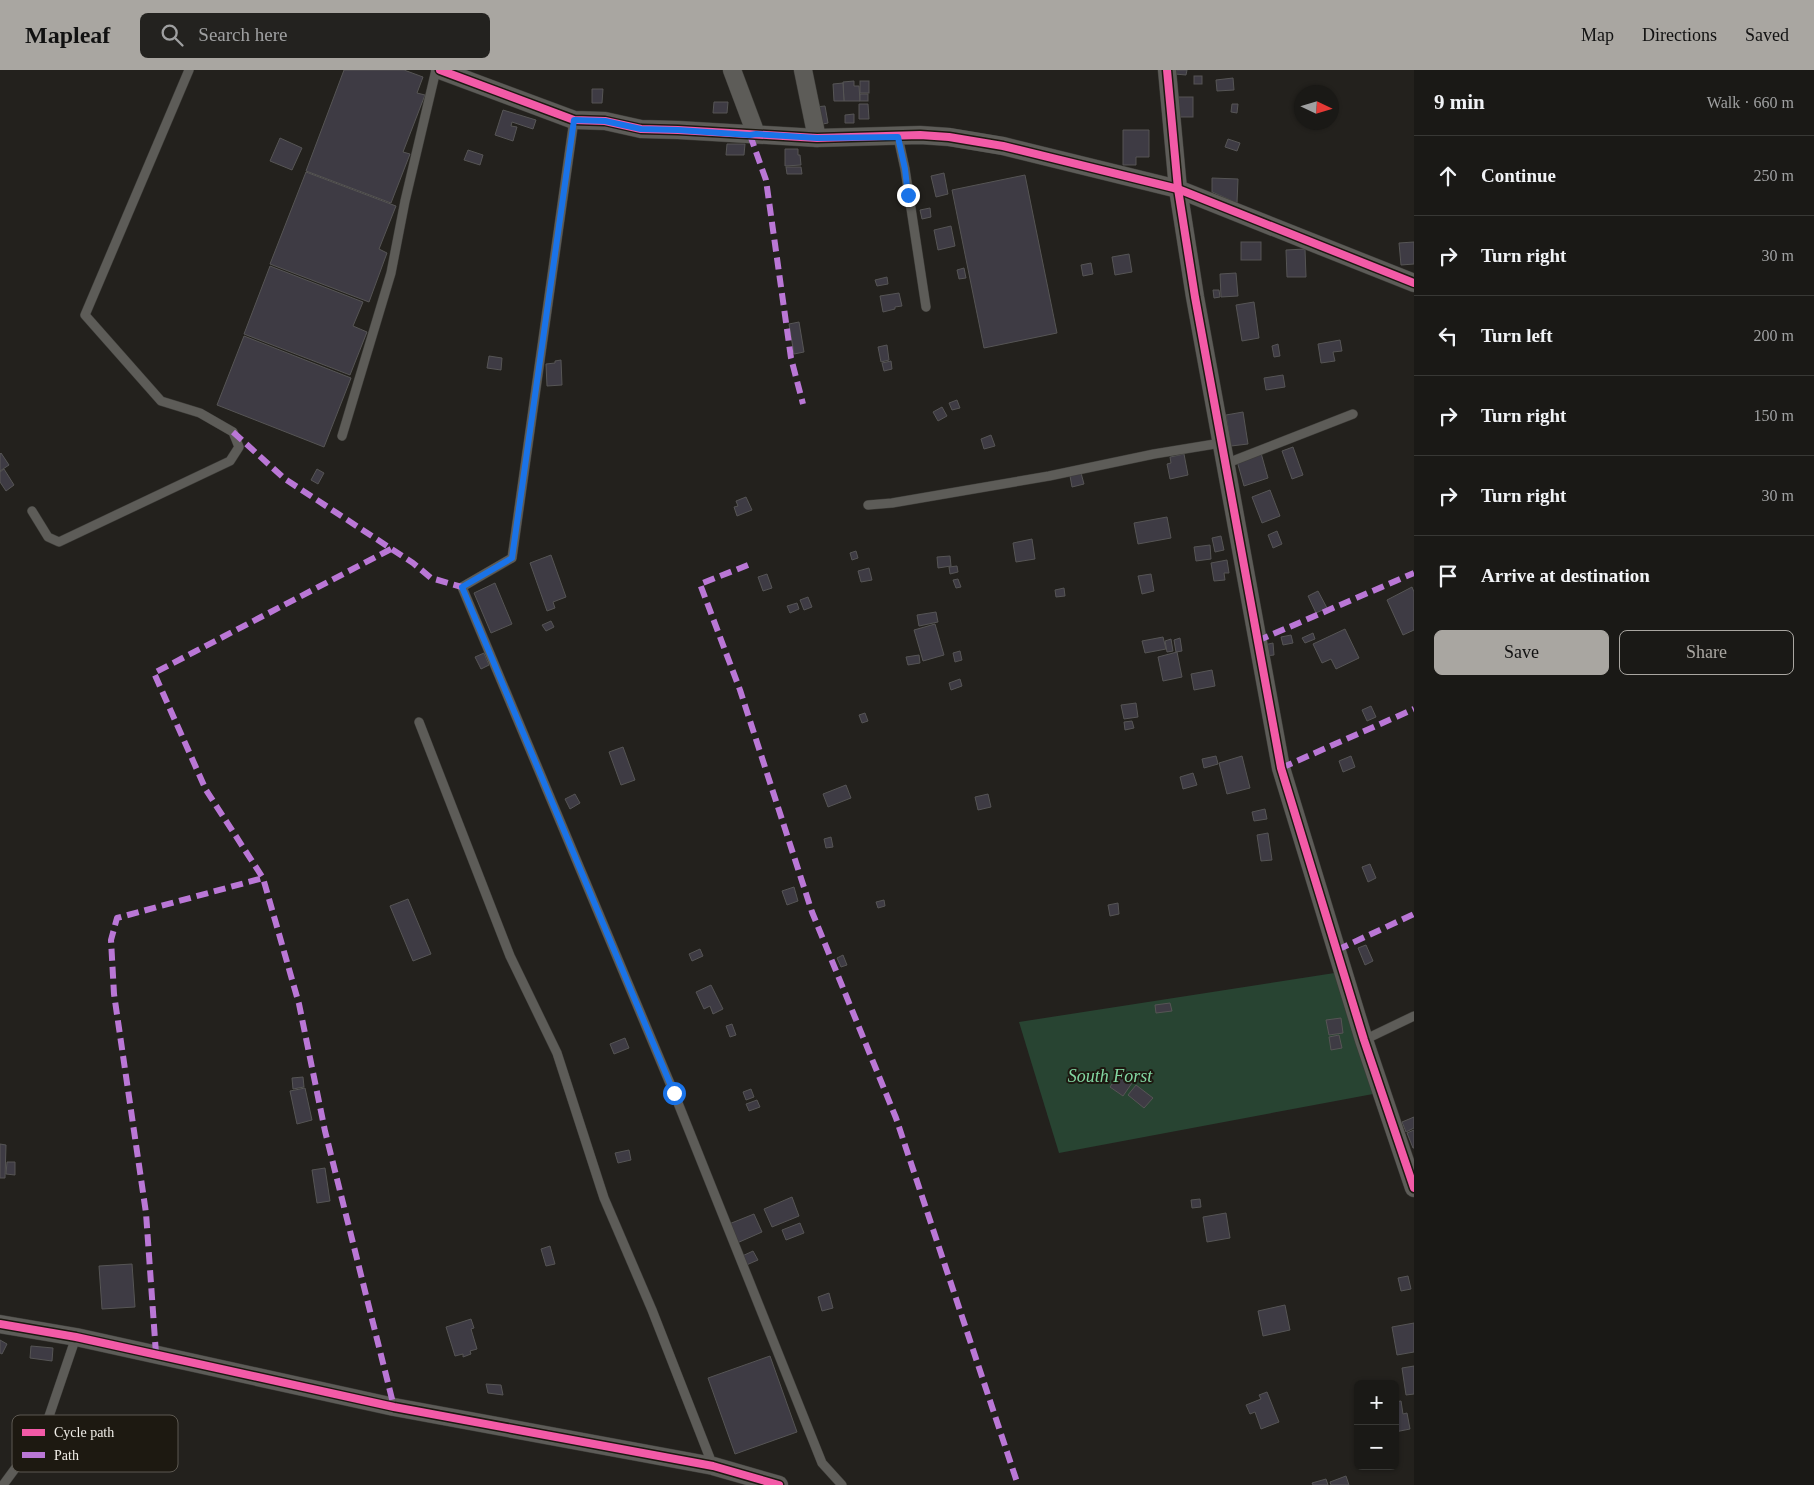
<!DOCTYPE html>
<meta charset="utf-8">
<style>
body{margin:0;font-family:Georgia,serif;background:#23221f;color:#f1f3f6}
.controls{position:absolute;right:15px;bottom:15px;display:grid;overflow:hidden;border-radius:8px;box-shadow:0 1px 4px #0004}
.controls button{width:45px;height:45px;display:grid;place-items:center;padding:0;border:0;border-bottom:1px solid #383835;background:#1a1916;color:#f1f3f6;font:25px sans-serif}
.compass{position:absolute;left:1294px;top:15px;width:45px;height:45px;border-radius:50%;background:#1a1916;box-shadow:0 1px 4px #0004;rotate:94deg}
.stop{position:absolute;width:15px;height:15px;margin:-11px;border:4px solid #1a73e8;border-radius:50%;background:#fff}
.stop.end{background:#1a73e8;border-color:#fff;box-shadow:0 1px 5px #0008}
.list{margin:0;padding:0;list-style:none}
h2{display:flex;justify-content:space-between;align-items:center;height:65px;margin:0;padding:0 20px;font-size:21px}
h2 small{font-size:16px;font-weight:400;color:#9fa0a1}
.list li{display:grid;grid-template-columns:32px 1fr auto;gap:15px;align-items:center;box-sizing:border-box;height:80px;padding:0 20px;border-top:1px solid #383835}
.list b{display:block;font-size:19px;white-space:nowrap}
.list em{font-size:16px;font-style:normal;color:#9fa0a1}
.actions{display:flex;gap:10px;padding:15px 20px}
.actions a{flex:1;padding:11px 0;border:1px solid #a9a6a1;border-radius:8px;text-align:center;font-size:18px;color:#a9a6a1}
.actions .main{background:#a9a6a1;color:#111}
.icon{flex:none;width:28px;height:28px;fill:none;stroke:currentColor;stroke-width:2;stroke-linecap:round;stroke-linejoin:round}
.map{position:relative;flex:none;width:1414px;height:1415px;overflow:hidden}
header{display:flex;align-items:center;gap:30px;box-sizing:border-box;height:70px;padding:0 25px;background:#a9a6a1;color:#111}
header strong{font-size:24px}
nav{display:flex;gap:28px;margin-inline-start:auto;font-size:18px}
.search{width:350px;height:45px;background:#23221f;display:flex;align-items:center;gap:12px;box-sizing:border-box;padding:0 18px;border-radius:8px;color:#9fa0a1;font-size:19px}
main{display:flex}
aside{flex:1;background:#1a1916}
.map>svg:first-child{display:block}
</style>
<header>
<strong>Mapleaf</strong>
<div class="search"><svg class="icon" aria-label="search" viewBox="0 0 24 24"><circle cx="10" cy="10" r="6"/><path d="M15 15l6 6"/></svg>Search here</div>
<nav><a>Map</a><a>Directions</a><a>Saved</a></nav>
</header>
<main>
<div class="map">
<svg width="1414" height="1415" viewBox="0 0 1414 1415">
<rect width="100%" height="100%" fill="#23211d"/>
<path fill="#284432" d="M1341 902 1373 1024 1059 1083 1019 952Z"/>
<g fill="#3e3b44" stroke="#565555">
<path d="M344 0H404L423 7 417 23 425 25 403 82 410 84 391 133 306 101Z"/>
<path d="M1176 0H1187L1186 5 1175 4Z"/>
<rect x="1194" y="6" width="8" height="8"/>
<path d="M1233 8 1234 20 1217 21 1216 10Z"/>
<path d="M854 11V16H859L860 31H844L843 12Z"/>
<rect x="860" y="11" width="9" height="12"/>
<path d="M843 13 844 31H834L833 14Z"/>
<path d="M592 19H603L602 33H592Z"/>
<rect x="860" y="24" width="8" height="7"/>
<rect x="1175" y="27" width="18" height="20"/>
<path d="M714 32H728L727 43H713Z"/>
<path d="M859 34H868L869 49H859Z"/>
<path d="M1232 34H1238L1237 43 1231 42Z"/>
<path d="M825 36 828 53 818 55 815 37Z"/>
<path d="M503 40 536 50 533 59 512 52 511 56 517 57 513 71 495 65Z"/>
<path d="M854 44V53H845V45Z"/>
<path d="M1123 60H1149V87H1136V95H1123Z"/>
<path d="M280 68 302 78 292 100 270 91Z"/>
<path d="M1228 69 1240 73 1237 81 1225 77Z"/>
<path d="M727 74H745L744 85H726Z"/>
<path d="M785 79H798V85H800L801 95 785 96Z"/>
<path d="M468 80 483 85 480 95 464 90Z"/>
<path d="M786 97H801L802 104H787Z"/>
<path d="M306 102 396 136 379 179 387 183 369 232 270 194Z"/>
<path d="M944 103 948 124 936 127 931 106Z"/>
<path d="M1025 105 1057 263 984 278 952 120Z"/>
<path d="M1212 108 1238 109 1237 133 1212 122Z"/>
<path d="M930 138 931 147 922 149 920 140Z"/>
<path d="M951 156 955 176 938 180 934 160Z"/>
<rect x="1241" y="172" width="20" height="18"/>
<path d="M1414 172V194L1401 195 1399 173Z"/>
<path d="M1305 179 1306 207H1287L1286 180Z"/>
<path d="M1129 184 1132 202 1115 205 1112 187Z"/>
<path d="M1091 193 1093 204 1083 206 1081 195Z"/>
<path d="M270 196 363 232 353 256 367 262 350 305 244 264Z"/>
<path d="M964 198 966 208 959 209 957 200Z"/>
<path d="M1236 203 1238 226 1221 227 1220 204Z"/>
<path d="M887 207 888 214 877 216 875 210Z"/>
<path d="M1213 220H1219L1220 227 1214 228Z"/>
<path d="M899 223 902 236 895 237V239L883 242 880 226Z"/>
<path d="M1254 232 1259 268 1242 271 1236 235Z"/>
<path d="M799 252 804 282 794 284 789 254Z"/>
<path d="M244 266 351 308 324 377 217 335Z"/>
<path d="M1340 270 1342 281 1333 282 1335 291 1321 293 1318 274Z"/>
<path d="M1278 274 1280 286 1274 287 1272 276Z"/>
<path d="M887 275 889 290 881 292 878 277Z"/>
<path d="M489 286 502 288 501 300 487 298Z"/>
<path d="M561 290 562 315 547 316 546 294 555 293V291Z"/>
<path d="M891 291 892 299 884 301 882 293Z"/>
<path d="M1283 305 1285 317 1266 320 1264 308Z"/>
<path d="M957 330 960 338 952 340 949 333Z"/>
<path d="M942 337 947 346 938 351 933 342Z"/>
<path d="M1243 342 1248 374 1231 376 1226 345Z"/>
<path d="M991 365 995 376 984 379 981 369Z"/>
<path d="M1293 377 1303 405 1292 409 1282 381Z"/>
<path d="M1 383 9 395 0 401V384Z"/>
<path d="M1261 383 1268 408 1244 416 1237 391Z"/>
<path d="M1184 384 1188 405 1170 409 1167 394 1171 393 1170 387Z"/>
<path d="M4 399 14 415 6 421 0 412V402Z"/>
<path d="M317 399 324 403 318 414 311 410Z"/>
<path d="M1081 403 1084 414 1072 417 1070 406Z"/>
<path d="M1270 420 1280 446 1262 453 1252 427Z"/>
<path d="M746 427 752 440 737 446 734 437 738 436 736 431Z"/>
<path d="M1167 447 1171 468 1138 474 1134 453Z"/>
<path d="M1277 461 1282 474 1273 478 1268 465Z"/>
<path d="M1221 466 1224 480 1215 482 1212 468Z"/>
<path d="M1032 469 1035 489 1016 492 1013 473Z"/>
<path d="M1210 475 1211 489 1196 491 1194 477Z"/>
<path d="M856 481 858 488 852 490 850 483Z"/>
<path d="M551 485 566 527 553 532 555 538 547 541 530 493Z"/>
<path d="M950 486 951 496 938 498 937 487Z"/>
<path d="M1227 490 1229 503H1224L1225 510 1214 511 1211 493Z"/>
<path d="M957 496 958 502 950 504 949 497Z"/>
<path d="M869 498 872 510 861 512 858 501Z"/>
<path d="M767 504 772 518 763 521 758 507Z"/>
<path d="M1151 504 1154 521 1142 524 1138 506Z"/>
<path d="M958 509 961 517 956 518 953 510Z"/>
<path d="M495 513 512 554 491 563 474 523Z"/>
<path d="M1412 517 1414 522V560L1403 565 1387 530Z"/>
<path d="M1064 518 1065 526 1056 527 1055 520Z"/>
<path d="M1318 521 1327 538 1316 543 1308 526Z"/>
<path d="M808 527 812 537 804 540 800 530Z"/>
<path d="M797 533 799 539 790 543 787 536Z"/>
<path d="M936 542 938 552 919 556 917 545Z"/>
<path d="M551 551 554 557 546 561 542 555Z"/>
<path d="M935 554 944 585 923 591 914 560Z"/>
<path d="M1345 559 1359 588 1336 599 1331 589 1322 593 1313 574Z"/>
<path d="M1313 563 1315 569 1305 573 1302 568Z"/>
<path d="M1291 565 1293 573 1283 575 1281 567Z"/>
<path d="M1163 567 1166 579 1145 583 1142 571Z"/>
<path d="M1180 568 1182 581 1176 582 1174 570Z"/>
<path d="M1171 569 1173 581 1167 582 1165 571Z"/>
<path d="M1273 573 1274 585 1265 586 1264 575Z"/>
<path d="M960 581 962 590 955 592 953 583Z"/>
<path d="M1177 582 1182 607 1163 611 1158 587Z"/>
<path d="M484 583 489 595 481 599 475 587Z"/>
<path d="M919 585 920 593 908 595 906 587Z"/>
<path d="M1212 600 1215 616 1194 620 1191 604Z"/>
<path d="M960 609 962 616 951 620 949 613Z"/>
<path d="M1136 633 1138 647 1124 649 1121 635Z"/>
<path d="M1371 636 1376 647 1367 651 1362 640Z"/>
<path d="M865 643 868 651 862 653 859 645Z"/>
<path d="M1132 651 1134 658 1125 660 1124 652Z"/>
<path d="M623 677 635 710 621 715 609 682Z"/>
<path d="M1216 686 1218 694 1204 698 1202 689Z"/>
<path d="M1242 686 1250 718 1227 724 1219 693Z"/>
<path d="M1351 686 1355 697 1343 702 1339 691Z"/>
<path d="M1193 703 1197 715 1183 719 1180 707Z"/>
<path d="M846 715 851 728 828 737 823 724Z"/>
<path d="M575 724 580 733 570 739 565 729Z"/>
<path d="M988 724 991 737 978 740 975 727Z"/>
<path d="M1265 739 1267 749 1254 751 1252 742Z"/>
<path d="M1268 763 1272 790 1261 791 1257 765Z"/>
<path d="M831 767 833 777 826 778 824 769Z"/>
<path d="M1370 794 1376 808 1368 812 1362 797Z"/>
<path d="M794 817 798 831 787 835 782 821Z"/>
<path d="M408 829 431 884 413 891 390 836Z"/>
<path d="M884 830 885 836 878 838 876 832Z"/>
<path d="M1118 833 1119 844 1110 846 1108 835Z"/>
<path d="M1366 875 1373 891 1365 895 1358 878Z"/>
<path d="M700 879 703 886 692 891 689 884Z"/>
<path d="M843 885 847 895 841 897 837 888Z"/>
<path d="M711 915 723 939 713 944 710 936 704 939 696 922Z"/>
<path d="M1170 933 1172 941 1156 943 1155 935Z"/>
<path d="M1341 948 1343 963 1329 965 1326 950Z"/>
<path d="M732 954 736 965 730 967 726 956Z"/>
<path d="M1339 965 1342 978 1331 980 1329 967Z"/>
<path d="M625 968 629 978 614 984 610 974Z"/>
<path d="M1119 1004 1132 1013 1123 1026 1110 1017Z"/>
<path d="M303 1007 304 1017 293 1019 292 1008Z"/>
<path d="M1136 1015 1153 1028 1144 1038 1128 1025Z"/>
<path d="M305 1018 312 1050 297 1054 290 1021Z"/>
<path d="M751 1019 754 1027 746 1030 743 1022Z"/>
<path d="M757 1030 760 1037 749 1041 746 1034Z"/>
<path d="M1414 1047V1058L1406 1062 1402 1052Z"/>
<path d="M1414 1060V1078H1413L1407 1063Z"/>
<path d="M0 1074 6 1075 5 1108H0Z"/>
<path d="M629 1080 631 1090 618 1093 615 1083Z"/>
<path d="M7 1092H15V1105L6 1104Z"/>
<path d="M325 1098 330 1131 317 1133 312 1100Z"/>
<path d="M792 1127 799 1146 772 1157 764 1139Z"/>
<path d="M1200 1129 1201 1137 1192 1138 1191 1130Z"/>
<path d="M1226 1143 1230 1168 1207 1172 1203 1147Z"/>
<path d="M754 1144 762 1162 737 1173 729 1154Z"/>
<path d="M800 1153 804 1163 786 1170 782 1160Z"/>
<path d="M550 1176 555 1194 546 1196 541 1179Z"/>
<path d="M753 1181 758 1190 744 1196 740 1187Z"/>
<path d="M132 1194 135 1237 102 1239 99 1196Z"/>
<path d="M1408 1206 1411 1219 1401 1221 1398 1208Z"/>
<path d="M829 1223 833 1238 822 1241 818 1227Z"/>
<path d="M1285 1235 1290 1260 1263 1266 1258 1241Z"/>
<path d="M471 1249 474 1258 471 1259 477 1279 470 1281 471 1284 463 1287V1284L455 1286 446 1257Z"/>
<path d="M1414 1253V1282L1397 1285 1392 1257Z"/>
<path d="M0 1270 7 1274 2 1284 0 1283Z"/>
<path d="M31 1276 53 1278 52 1291 30 1288Z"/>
<path d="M770 1286 797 1362 735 1384 708 1308Z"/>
<path d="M1414 1296V1324L1406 1325 1402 1298Z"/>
<path d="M486 1314 501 1315 503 1325 488 1323Z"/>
<path d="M1267 1322 1279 1352 1261 1359 1255 1342 1250 1344 1246 1335 1261 1329 1259 1325Z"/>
<path d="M1401 1331 1403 1344 1407 1343 1410 1359 1395 1362V1332Z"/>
<path d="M1346 1406 1349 1415H1331L1330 1412Z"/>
<path d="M1326 1409 1328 1415H1313L1312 1413Z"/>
</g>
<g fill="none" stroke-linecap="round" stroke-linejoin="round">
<g stroke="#3d3c38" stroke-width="10">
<g id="service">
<path d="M574 50 512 488 462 517 674 1023 822 1393 842 1415"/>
<path d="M898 67 905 99 926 237"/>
<path d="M342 366 391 203 405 131 436 0"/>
<path d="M1225 394 1353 344"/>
<path d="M868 435 892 433 1049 406 1154 384 1221 373"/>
<path d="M32 441 48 467 59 472 230 391 239 377 233 362 200 343 161 331 85 245 189 0"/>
<path d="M419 652 510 886 557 983 604 1128 652 1240 713 1396"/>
<path d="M1364 970 1414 946"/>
<path d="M3 1415 45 1358 76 1267"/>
</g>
</g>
<g stroke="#3d3c38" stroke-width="19">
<g id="minor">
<path d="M440 0 574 50 605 51 641 59 678 60 817 68 920 65 949 67 1003 76 1178 119 1414 213"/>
<path d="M732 0 756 64"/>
<path d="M803 0 817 68"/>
<path d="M1167 0 1178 119 1195 227 1281 698 1364 970 1414 1118"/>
<path d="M0 1254 76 1267 394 1337 713 1396 779 1415"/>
</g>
</g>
<use href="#service" stroke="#5d5c58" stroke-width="9"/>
<use href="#minor" stroke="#5d5c58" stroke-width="18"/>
<g stroke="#ba77d6" stroke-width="6" stroke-dasharray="12 6" stroke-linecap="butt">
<path d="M750 65 766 110 791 288 803 334"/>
<path d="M233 362 285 409 413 493 431 508 462 517"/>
<path d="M391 479 154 603 206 720 263 808 299 934 325 1061 394 1337"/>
<path d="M748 495 700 514 740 620 812 842 896 1048 1018 1415"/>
<path d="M1257 571 1414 503"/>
<path d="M1281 698 1414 639"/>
<path d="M1337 880 1414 844"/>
<path d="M156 1284 146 1143 114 924 111 870 117 848 263 808"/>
</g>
<g stroke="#1d1911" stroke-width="11">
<g id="cycleway">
<path d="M440 0 574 50 605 51 641 59 678 60 817 68 920 65 949 67 1003 76 1178 119 1414 213"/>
<path d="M1167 0 1178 119 1195 227 1281 698 1364 970 1414 1118"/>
<path d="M0 1254 76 1267 394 1337 713 1396 779 1415"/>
</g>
</g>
<use href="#cycleway" stroke="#f35aa7" stroke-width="8"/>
</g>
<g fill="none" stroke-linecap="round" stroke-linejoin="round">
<path stroke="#1a73e8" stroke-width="6" d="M674 1023 462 517 512 488 574 50 605 51 641 59 678 60 750 65 756 64 817 68 898 67 905 99 908 125"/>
</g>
<g text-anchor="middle" stroke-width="4" stroke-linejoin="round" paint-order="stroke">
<g font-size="18" font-style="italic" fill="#83d7a2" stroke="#1d1911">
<text x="1110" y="1012">South Forst</text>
</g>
</g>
<rect x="12" y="1345" width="166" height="57" rx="8" fill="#1d1911" stroke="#5d5952" stroke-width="1"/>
<rect x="22" y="1359" width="23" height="7" fill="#f35aa7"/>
<rect x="22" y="1382" width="23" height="6" fill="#ba77d6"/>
<g font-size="14" fill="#f1eee8">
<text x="54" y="1367">Cycle path</text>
<text x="54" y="1390">Path</text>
</g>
</svg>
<div class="controls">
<button>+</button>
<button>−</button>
</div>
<svg class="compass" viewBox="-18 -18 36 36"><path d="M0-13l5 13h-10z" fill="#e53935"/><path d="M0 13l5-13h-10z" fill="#9fa0a1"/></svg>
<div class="stop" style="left:674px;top:1023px"></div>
<div class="stop end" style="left:908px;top:125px"></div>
</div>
<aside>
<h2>9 min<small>Walk · 660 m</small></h2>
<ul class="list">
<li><svg class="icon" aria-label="ahead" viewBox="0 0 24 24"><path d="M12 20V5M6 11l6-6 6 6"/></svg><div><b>Continue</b></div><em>250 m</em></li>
<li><svg class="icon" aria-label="right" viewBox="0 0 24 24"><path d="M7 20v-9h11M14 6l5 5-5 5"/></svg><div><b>Turn right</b></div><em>30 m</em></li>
<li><svg class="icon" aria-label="left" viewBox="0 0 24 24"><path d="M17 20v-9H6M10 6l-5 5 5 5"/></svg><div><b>Turn left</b></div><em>200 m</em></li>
<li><svg class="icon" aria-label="right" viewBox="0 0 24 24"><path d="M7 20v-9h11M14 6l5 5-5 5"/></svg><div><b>Turn right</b></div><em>150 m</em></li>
<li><svg class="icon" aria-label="right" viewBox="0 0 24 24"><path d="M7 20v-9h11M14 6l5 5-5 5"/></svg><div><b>Turn right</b></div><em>30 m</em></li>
<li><svg class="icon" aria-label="arrive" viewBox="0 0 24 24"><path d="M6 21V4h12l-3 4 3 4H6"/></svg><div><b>Arrive at destination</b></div></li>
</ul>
<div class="actions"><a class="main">Save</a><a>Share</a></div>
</aside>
</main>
